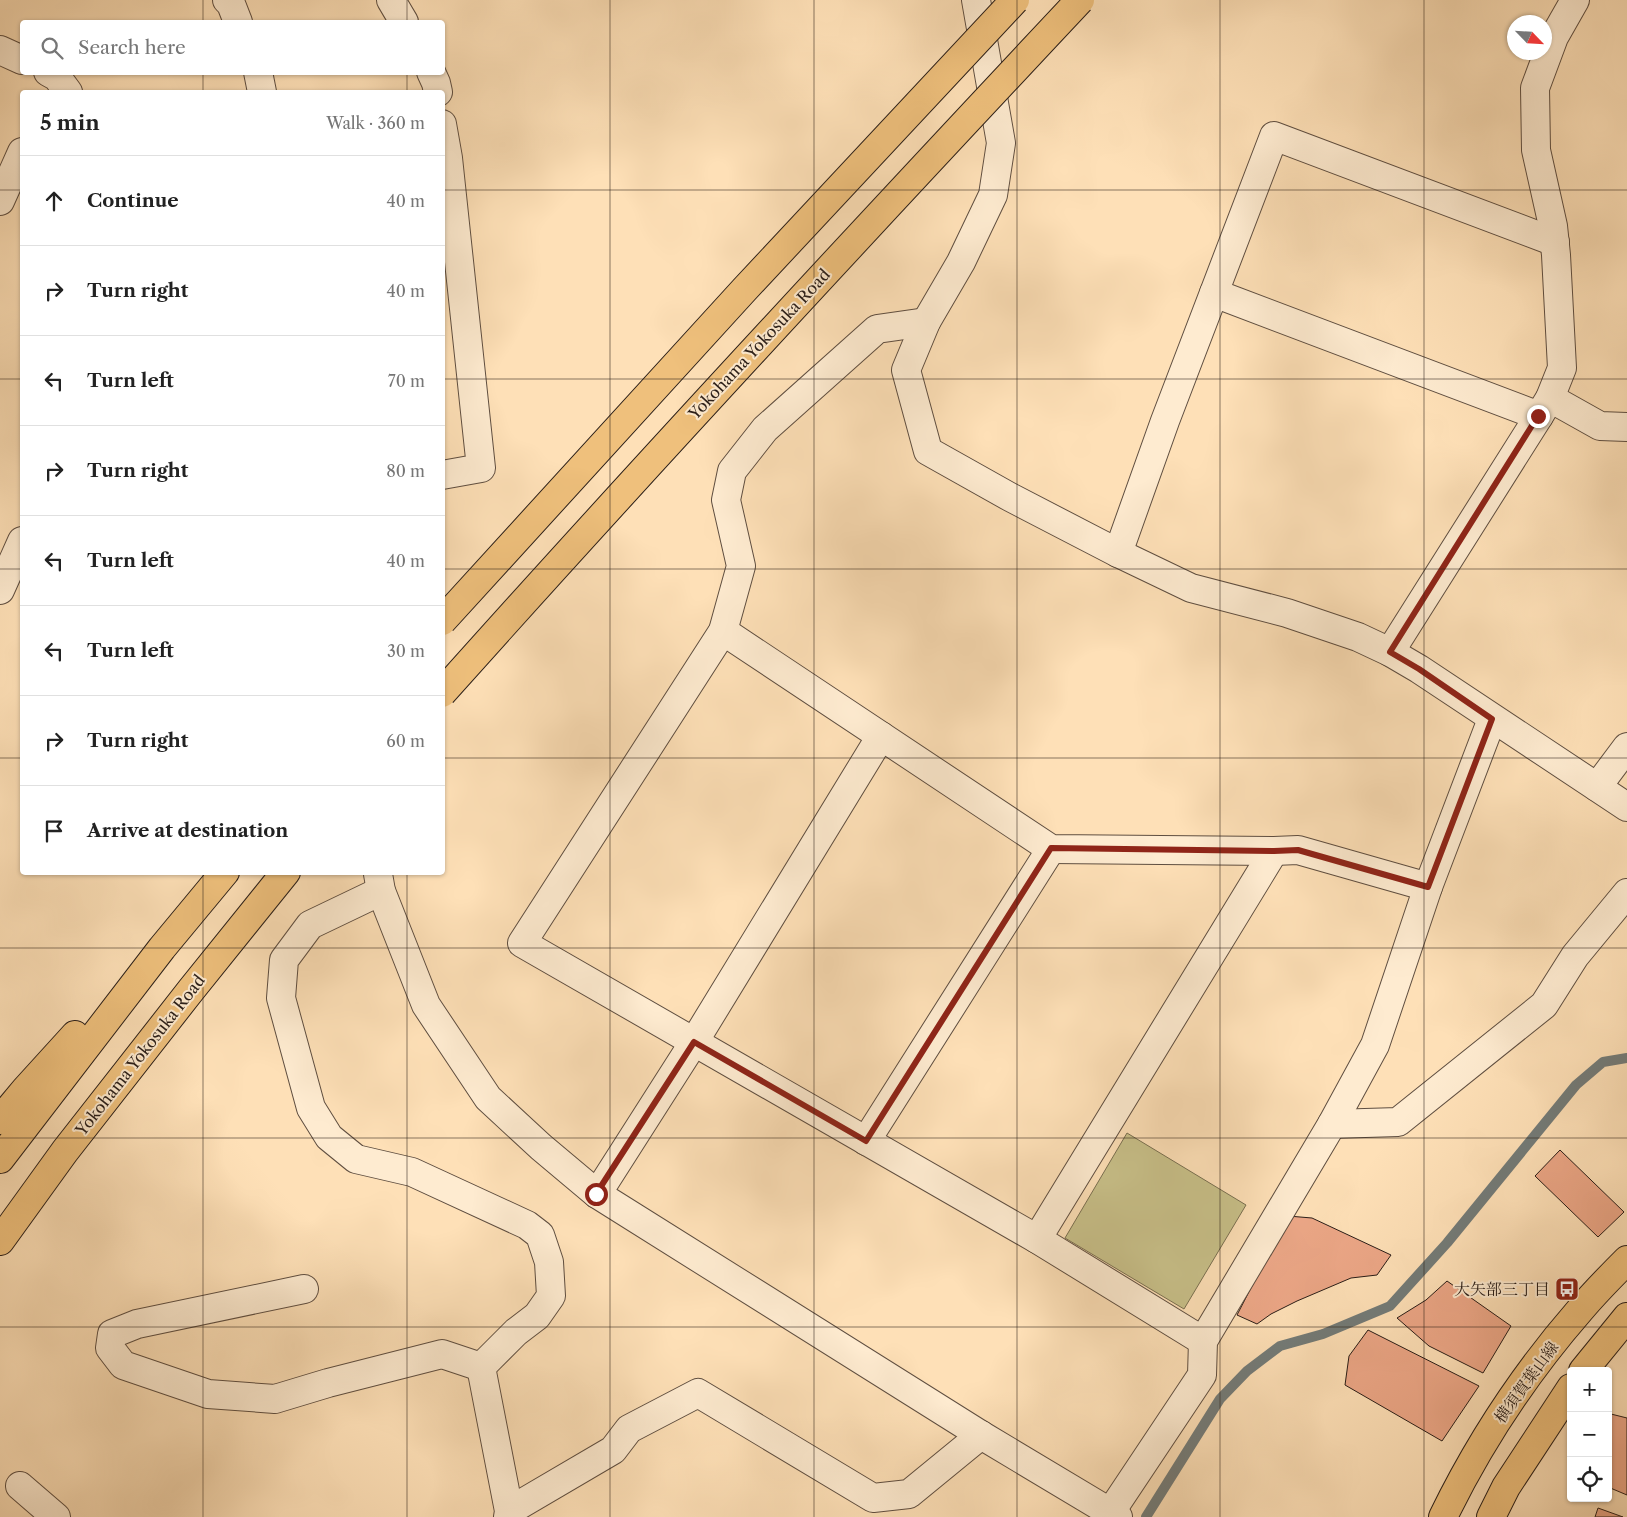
<!DOCTYPE html>
<meta charset="utf-8">
<style>
body{margin:0;font-family:"Libre Caslon Text","Noto Serif JP",serif;background:#f2f2f2;color:#222}
.controls{position:absolute;right:15px;bottom:15px;display:grid;overflow:hidden;border-radius:5px;box-shadow:0 1px 4px #0004}
.controls button{width:45px;height:45px;display:grid;place-items:center;padding:0;border:0;border-bottom:1px solid #e0e0e0;background:#fff;color:#222;font:25px sans-serif}
.compass{position:absolute;left:1507px;top:15px;width:45px;height:45px;border-radius:50%;background:#fff;box-shadow:0 1px 4px #0004;rotate:115deg}
.stop{position:absolute;width:15px;height:15px;margin:-11px;border:4px solid #8f2418;border-radius:50%;background:#fff}
.stop.end{background:#8f2418;border-color:#fff;box-shadow:0 1px 5px #0008}
.list{margin:0;padding:0;list-style:none}
h2{display:flex;justify-content:space-between;align-items:center;height:65px;margin:0;padding:0 20px;font-size:21px}
h2 small{font-size:16px;font-weight:400;color:#767676}
.list li{display:grid;grid-template-columns:32px 1fr auto;gap:15px;align-items:center;box-sizing:border-box;height:90px;padding:0 20px;border-top:1px solid #e0e0e0}
.list b{display:block;font-size:19px;white-space:nowrap}
.list em{font-size:16px;font-style:normal;color:#767676}
.icon{flex:none;width:28px;height:28px;fill:none;stroke:currentColor;stroke-width:2;stroke-linecap:round;stroke-linejoin:round}
.map{position:relative;flex:none;width:1627px;height:1517px;overflow:hidden}
.search{position:absolute;background:#fff;box-shadow:0 1px 4px #0004;left:20px;top:20px;width:425px;height:55px;display:flex;align-items:center;gap:12px;box-sizing:border-box;padding:0 18px;border-radius:5px;color:#767676;font-size:19px}
.panel{position:absolute;background:#fff;box-shadow:0 1px 4px #0004;left:20px;top:90px;width:425px;height:785px;border-radius:5px}
.map>svg:first-child{display:block}
</style>
<div class="map">
<svg width="1627" height="1517" viewBox="0 0 1627 1517">
<rect width="100%" height="100%" fill="#fee0b7"/>
<filter id="stains"><feTurbulence type="fractalNoise" baseFrequency=".004" numOctaves="4"/><feColorMatrix values="0 0 0 0 .2 0 0 0 0 .09 0 0 0 0 .02 0 0 0 .5 -.17"/></filter>
<radialGradient id="worn" r=".72"><stop offset=".6" stop-color="#630" stop-opacity="0"/><stop offset="1" stop-color="#630" stop-opacity=".3"/></radialGradient>
<path fill="#c8c089" stroke="#796f50" d="M1127 1133 1246 1205 1184 1309 1065 1238Z"/>
<g fill="none" stroke-linecap="round" stroke-linejoin="round">
<path stroke="#747c79" stroke-width="10" d="M1146 1517 1220 1399 1247 1371 1280 1346 1323 1334 1390 1306 1447 1243 1576 1085 1603 1062 1627 1058"/>
</g>
<g fill="#eca787" stroke="#2a1e18">
<path d="M1560 1150 1624 1212 1598 1237 1535 1176Z"/>
<path d="M1288 1216 1312 1218 1391 1255 1377 1275 1351 1278 1297 1301 1271 1314 1257 1324 1237 1315Z"/>
<path d="M1447 1281 1511 1326 1483 1373 1429 1346 1397 1318 1426 1300Z"/>
<path d="M1368 1330 1479 1386 1442 1441 1345 1385 1349 1356Z"/>
<path d="M1611 1414 1627 1418V1495L1608 1487V1423Z"/>
<path d="M1598 1508 1623 1517H1595Z"/>
</g>
<g fill="none" stroke-linecap="round" stroke-linejoin="round">
<g stroke="#5f4e40" stroke-width="30">
<g id="minor">
<path d="M227 0 231 4 238 22"/>
<path d="M391 0 404 22"/>
<path d="M976 0 1001 143 993 195 961 262 926 322 906 370 928 451 1010 497 1118 553 1191 588 1287 613 1358 637 1390 652 1419 669 1627 807"/>
<path d="M0 50 22 60"/>
<path d="M48 72 57 77 68 92"/>
<path d="M258 72 262 92"/>
<path d="M431 72 436 83 438 92"/>
<path d="M442 124 448 158 481 468 442 475"/>
<path d="M0 201 22 152"/>
<path d="M1214 293 1539 416"/>
<path d="M926 322 877 329 765 429 732 471 726 500 741 566 723 631 522 943 1037 1239 1203 1341"/>
<path d="M1550 398 1600 426 1627 427"/>
<path d="M1118 553 1165 421 1274 136 1555 242"/>
<path d="M0 590 22 541"/>
<path d="M723 631 1051 849 1274 851 1298 850 1428 887"/>
<path d="M1390 652 1539 416 1550 398 1562 368 1556 255 1553 226 1536 150 1535 88 1554 37 1575 0"/>
<path d="M1597 787 1627 747"/>
<path d="M378 874 381 891 426 1005 488 1098 541 1147 597 1194 981 1435 1118 1517"/>
<path d="M1332 1124 1398 1122 1544 1005 1575 956 1627 893"/>
<path d="M866 1141 1051 849"/>
<path d="M597 1194 694 1042 881 736"/>
<path d="M1037 1239 1274 851"/>
<path d="M304 1289 137 1324 112 1334 110 1348 123 1365 208 1394 275 1399 328 1383 442 1354 481 1367 516 1332 537 1316 551 1296 549 1262 540 1235 527 1225 412 1172 356 1159 329 1137 311 1108 281 998 284 960 310 925 381 891"/>
<path d="M481 1367 509 1511 508 1517"/>
<path d="M20 1486 56 1517"/>
<path d="M509 1511 613 1450 629 1429 698 1393 873 1498 909 1494 981 1435"/>
<path d="M1110 1513 1202 1375 1203 1341 1332 1124 1375 1045 1428 887 1492 719"/>
</g>
</g>
<g stroke="#2a1e18" stroke-width="30">
<g id="major">
<path d="M1583 1371 1627 1317"/>
<path d="M1443 1517C1479 1443 1526 1372 1580 1310 1595 1292 1611 1276 1627 1260"/>
<path d="M1491 1517 1506 1487 1571 1388"/>
</g>
</g>
<g stroke="#2a1e18" stroke-width="30">
<g id="highway">
<path d="M0 1120 25 1090 75 1035"/>
<path d="M0 1159 162 948 225 872"/>
<path d="M0 1241 65 1151 191 990 286 872"/>
</g>
</g>
<use href="#minor" stroke="#feebd0" stroke-width="28"/>
<use href="#major" stroke="#efc07c" stroke-width="28"/>
<use href="#highway" stroke="#efc07c" stroke-width="28"/>
<g stroke="#2a1e18" stroke-width="30" stroke-linecap="butt">
<g id="highway-bridge">
<path d="M442 621 744 290 1015 0"/>
<path d="M442 693C651 459 865 229 1080 0"/>
</g>
</g>
<use href="#highway-bridge" stroke="#efc07c" stroke-width="28"/>
</g>
<g fill="none" stroke-linecap="round" stroke-linejoin="round">
<path stroke="#8f2418" stroke-width="6" d="M596 1194 694 1042 866 1141 1051 848 1274 851 1298 850 1428 887 1492 719 1419 669 1390 652 1538 416"/>
</g>
<path fill="none" stroke="#2a1e18" stroke-width="1" stroke-opacity="0.55" d="M203 0V22M407 0V22M610 0V1517M814 0V1517M1017 0V1517M1220 0V1517M1424 0V1517M203 72V92M407 72V92M0 190H22M442 190H1627M0 379H22M442 379H1627M0 569H22M442 569H1627M0 758H22M442 758H1627M203 872V1517M407 872V1517M0 948H1627M0 1138H1627M0 1327H1627"/>
<defs>
<g id="bus-square" transform="scale(1.25)"><rect x="-9" y="-9" width="18" height="18" rx="4" fill="#8f2418" stroke="#feebd0"/><path d="M-5-6H5V4H4V6H2V4H-2V6H-4V4H-5ZM-3.5-4V0h7V-4ZM-3.5 1.2v1.5H-2V1.2ZM2 1.2v1.5H3.5V1.2Z" fill="#fff"/></g>
</defs>
<g fill-rule="evenodd">
<use href="#bus-square" x="1567" y="1289"/>
</g>
<g text-anchor="middle" stroke-width="4" stroke-linejoin="round" paint-order="stroke">
<g font-size="16" fill="#2a1e18" stroke="#feebd0">
<text transform="translate(759 344) rotate(-47)" y="6">Yokohama Yokosuka Road</text>
<text transform="translate(140 1055) rotate(-52)" y="6">Yokohama Yokosuka Road</text>
<text transform="translate(1526 1382) rotate(-54)" y="6">横須賀葉山線</text>
</g>
<g font-size="16" fill="#2a1e18" stroke="#feebd0" text-anchor="end">
<text x="1550" y="1295">大矢部三丁目</text>
</g>
</g>
<rect width="100%" height="100%" filter="url(#stains)"/>
<rect width="100%" height="100%" fill="url(#worn)"/>
</svg>
<div class="controls">
<button>+</button>
<button>−</button>
<button><svg class="icon" aria-label="locate" viewBox="0 0 24 24"><circle cx="12" cy="12" r="6"/><path d="M12 2v4M12 18v4M2 12h4M18 12h4"/></svg></button>
</div>
<svg class="compass" viewBox="-18 -18 36 36"><path d="M0-13l5 13h-10z" fill="#e53935"/><path d="M0 13l5-13h-10z" fill="#767676"/></svg>
<div class="stop" style="left:596px;top:1194px"></div>
<div class="stop end" style="left:1538px;top:416px"></div>
<div class="search"><svg class="icon" aria-label="search" viewBox="0 0 24 24"><circle cx="10" cy="10" r="6"/><path d="M15 15l6 6"/></svg>Search here</div>
<section class="panel">
<h2>5 min<small>Walk · 360 m</small></h2>
<ul class="list">
<li><svg class="icon" aria-label="ahead" viewBox="0 0 24 24"><path d="M12 20V5M6 11l6-6 6 6"/></svg><div><b>Continue</b></div><em>40 m</em></li>
<li><svg class="icon" aria-label="right" viewBox="0 0 24 24"><path d="M7 20v-9h11M14 6l5 5-5 5"/></svg><div><b>Turn right</b></div><em>40 m</em></li>
<li><svg class="icon" aria-label="left" viewBox="0 0 24 24"><path d="M17 20v-9H6M10 6l-5 5 5 5"/></svg><div><b>Turn left</b></div><em>70 m</em></li>
<li><svg class="icon" aria-label="right" viewBox="0 0 24 24"><path d="M7 20v-9h11M14 6l5 5-5 5"/></svg><div><b>Turn right</b></div><em>80 m</em></li>
<li><svg class="icon" aria-label="left" viewBox="0 0 24 24"><path d="M17 20v-9H6M10 6l-5 5 5 5"/></svg><div><b>Turn left</b></div><em>40 m</em></li>
<li><svg class="icon" aria-label="left" viewBox="0 0 24 24"><path d="M17 20v-9H6M10 6l-5 5 5 5"/></svg><div><b>Turn left</b></div><em>30 m</em></li>
<li><svg class="icon" aria-label="right" viewBox="0 0 24 24"><path d="M7 20v-9h11M14 6l5 5-5 5"/></svg><div><b>Turn right</b></div><em>60 m</em></li>
<li><svg class="icon" aria-label="arrive" viewBox="0 0 24 24"><path d="M6 21V4h12l-3 4 3 4H6"/></svg><div><b>Arrive at destination</b></div></li>
</ul>
</section>
</div>
